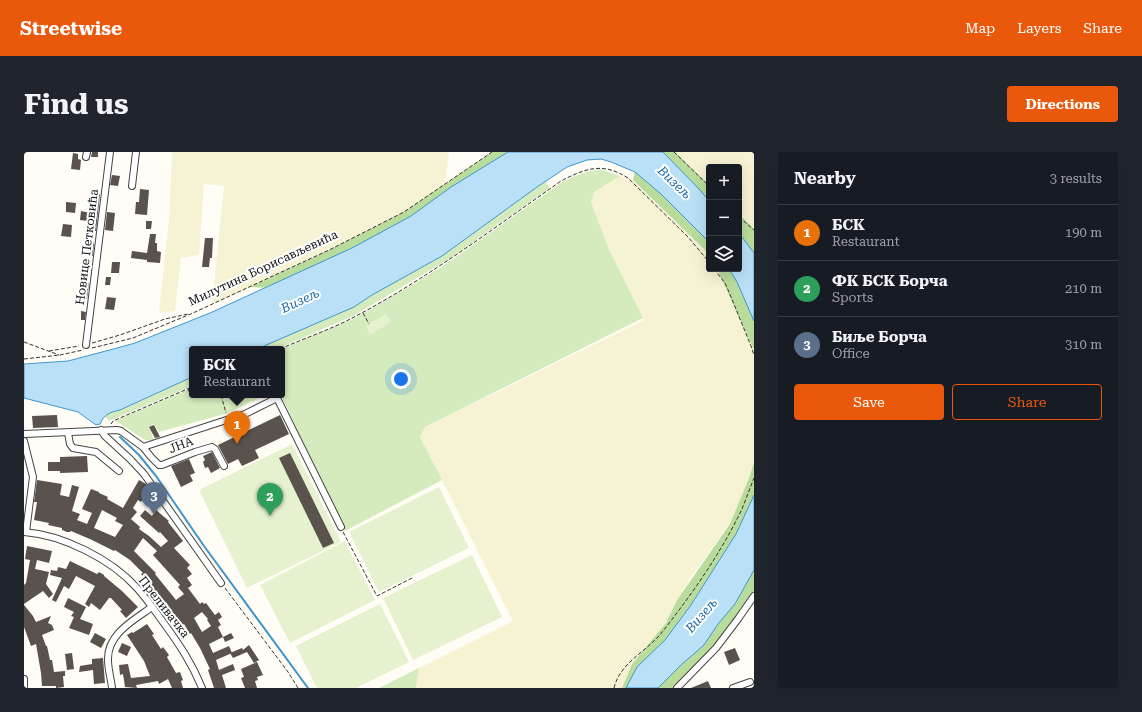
<!DOCTYPE html>
<meta charset="utf-8">
<style>
body{margin:0;font-family:"Roboto Serif",serif;background:#20242c;color:#f1f3f6}
.controls{position:absolute;right:12px;top:12px;display:grid;overflow:hidden;border-radius:4px;box-shadow:0 4px 16px #0002}
.controls button{width:36px;height:36px;display:grid;place-items:center;padding:0;border:0;border-bottom:1px solid #363941;background:#171b24;color:#f1f3f6;font:20px sans-serif}
.you{position:absolute;left:377px;top:227px;width:14px;height:14px;margin:-10px;border:3px solid #fff;border-radius:50%;background:#1a73e8;box-shadow:0 0 0 6px #1a73e833}
.badge{display:grid;place-items:center;width:26px;height:26px;border-radius:50%;background:#ea580c;color:#fff;font-size:13px;font-weight:700}
.pin{position:absolute;translate:-50% -33px;filter:drop-shadow(0 1px 2px #0008)}
.pin::after{content:'';position:absolute;top:21px;width:14px;height:12px;background:inherit;clip-path:polygon(0 0,100% 0,50% 100%)}
.popup{position:absolute;left:165px;top:194px;width:96px;height:52px;box-sizing:border-box;display:grid;place-content:center;border-radius:4px;background:#171b24;filter:drop-shadow(0 1px 3px #0005);font-size:13px;white-space:nowrap;color:#9ea1a6}
.popup b{font-size:15px;color:#f1f3f6}
.popup::after{content:'';position:absolute;left:50%;top:100%;margin-left:-8px;border:8px solid transparent;border-top-color:#171b24}
.list{margin:0;padding:0;list-style:none}
h2{display:flex;justify-content:space-between;align-items:center;height:52px;margin:0;padding:0 16px;font-size:17px}
h2 small{font-size:13px;font-weight:400;color:#9ea1a6}
.list li{display:grid;grid-template-columns:26px 1fr auto;gap:12px;align-items:center;box-sizing:border-box;height:56px;padding:0 16px;border-top:1px solid #363941}
.list b{display:block;font-size:15px;white-space:nowrap}
.list p{margin:0;font-size:13px;white-space:nowrap;color:#9ea1a6}
.list em{font-size:13px;font-style:normal;color:#9ea1a6}
.actions{display:flex;gap:8px;padding:12px 16px}
.actions a{flex:1;padding:9px 0;border:1px solid #ea580c;border-radius:4px;text-align:center;font-size:14px;color:#ea580c}
.actions .main{background:#ea580c;color:#fff}
.icon{flex:none;width:22px;height:22px;fill:none;stroke:currentColor;stroke-width:2;stroke-linecap:round;stroke-linejoin:round}
.map{position:relative;flex:none;width:730px;height:536px;overflow:hidden;border-radius:4px}
header{display:flex;align-items:center;gap:24px;box-sizing:border-box;height:56px;padding:0 20px;background:#ea580c;color:#fff}
header strong{font-size:19px}
nav{display:flex;gap:22px;margin-inline-start:auto;font-size:14px}
.intro{display:flex;align-items:center;justify-content:space-between;box-sizing:border-box;height:96px;padding:0 24px}
h1{margin:0;font-size:28px}
.button{padding:10px 18px;border-radius:4px;background:#ea580c;color:#fff;font-size:14px;font-weight:700}
main{display:flex;gap:24px;padding:0 24px}
aside{flex:1;background:#171b24;border-radius:4px;box-shadow:0 4px 16px #0002}
.map>svg:first-child{display:block}
</style>
<header>
<strong>Streetwise</strong>
<nav><a>Map</a><a>Layers</a><a>Share</a></nav>
</header>
<div class="intro"><h1>Find us</h1><a class="button">Directions</a></div>
<main>
<div class="map">
<svg width="730" height="536" viewBox="0 0 730 536">
<rect width="100%" height="100%" fill="#fffdf5"/>
<g fill="#f6f3d4">
<path d="M148 0H425L421 32 380 60 226 135 188 152 200 34 180 32 175 103 157 106 151 159 135 161 145 68Z"/>
<path d="M651 0H730V78L715 63V15H685V34Z"/>
<path d="M596 24 609 28 685 102V117H693L730 198V310L725 326 706 372 667 425 653 448 642 471 608 512 598 536H392L395 516 489 469 396 285 401 275 620 168 584 95 567 50 570 40Z"/>
</g>
<g fill="#d5ebbd">
<path d="M576 17 596 24 570 40 567 50 584 95 619 166 401 275 396 285 418 328 321 379 257 243H258V197L331 166 388 133 422 112 538 30 558 21Z"/>
<path d="M521 29 526 36 425 107 329 164 253 197H233L330 155 348 143 418 104Z"/>
<path d="M168 225V234L85 269 81 264 85 261 104 255Z"/>
<path d="M168 236V243H242L221 253 200 262 135 280 130 272 125 275 130 288H121L97 272 91 269Z"/>
<path d="M395 516 392 536H355Z"/>
</g>
<g fill="#b9dc9c">
<path d="M468 0H651L685 33V102L609 28 611 19 587 10 577 7 563 8 543 15 517 32 396 65 247 136 226 135 305 98 380 60Z"/>
<path d="M715 62 730 77V198L693 117H715Z"/>
<path d="M730 310V443L714 467 653 536H598L608 512 642 471 653 448 706 372 725 326Z"/>
</g>
<g fill="#e6f2cf">
<path d="M362 162 367 170 346 183 342 174Z"/>
<path d="M268 292 317 390 223 436 175 338Z"/>
<path d="M415 335 445 396 355 440 325 380Z"/>
<path d="M321 389 351 448 266 491 236 433Z"/>
<path d="M448 403 478 465 389 508 359 446Z"/>
<path d="M356 452 385 510 332 536H293L272 494Z"/>
</g>
<g fill="#b9e0f7" stroke="#3f96cf">
<path d="M484 0H639L676 38 685 49V90L637 42 611 20 587 10 577 7 563 8 543 15 513 35 418 104 348 143 330 155 233 197H168V225L96 258C87 260 80 262 76 272L72 273 54 260 0 246V212L44 209 93 196 111 191 186 161 328 96 387 64 427 35Z"/>
<path d="M715 81 730 101V169L713 130 705 117H715Z"/>
<path d="M730 343V418L711 452 694 472 680 493 658 512 634 536H602L613 515 641 488 667 453 712 382Z"/>
</g>
<g fill="none" stroke-linecap="round" stroke-linejoin="round">
<path stroke="#3f96cf" stroke-width="2" d="M96 285 115 303 132 324 180 394 284 536"/>
</g>
<g fill="#5a524d" fill-rule="evenodd">
<path d="M68 0H74V5H67Z"/>
<path d="M49 1 54 2V7L57 8 56 18 47 17Z"/>
<path d="M88 23 96 24 94 34 86 33Z"/>
<path d="M116 37 125 38 123 63 111 62 112 50H115Z"/>
<path d="M70 41 76 42 72 79H69L68 82H62L64 69 56 68 57 59 66 61 67 53H68Z"/>
<path d="M42 50 52 51 51 61 42 60Z"/>
<path d="M83 60 91 61 89 79 81 78Z"/>
<path d="M122 69H128L127 77H122Z"/>
<path d="M39 72 48 73 47 85 37 84Z"/>
<path d="M126 82H132L131 91H133V99L137 100 136 111 123 110V108L107 106 108 99 123 101Z"/>
<path d="M181 86H189L188 106H186L185 115H178Z"/>
<path d="M65 90 70 91 69 104 67 103 68 98 64 97Z"/>
<path d="M88 110H96L95 121H87Z"/>
<path d="M60 113 65 114 64 122 58 121Z"/>
<path d="M82 125H87L86 133H81Z"/>
<path d="M60 130 65 131 63 147H58Z"/>
<path d="M83 145 92 146 90 158 81 157Z"/>
<path d="M57 159 62 160 61 168H57Z"/>
<path d="M33 263 34 275 9 276 8 264Z"/>
<path d="M256 263 265 282 231 298 235 306 218 314 214 307 204 312 194 293Z"/>
<path d="M130 273 136 285 131 286 125 275Z"/>
<path d="M188 300 196 316 187 321 184 315 181 316 179 310 181 308 179 304Z"/>
<path d="M266 301 310 391 299 396 255 306Z"/>
<path d="M63 304 64 320 36 321V319H24V310H36V305Z"/>
<path d="M165 307 171 321 166 323 169 329 157 335 147 314Z"/>
<path d="M13 328 38 332 36 343 45 345 48 333 55 335 48 359 56 362 53 368 63 372 68 361 58 357 67 337 75 340V341L84 345 83 347 99 356 115 328 122 332 124 335 122 339 123 340 117 350 114 348 109 356 113 360 107 367 116 375 115 377 125 384 137 395 144 389 136 380 135 381 116 364 121 358 128 364 132 358 145 369 144 370 159 389 150 396 166 413 163 416 168 422 163 426 168 433 164 436 176 452 178 450 180 452 182 451 191 463 195 460 198 465 194 468 197 473 194 475 199 485 185 492 189 501 205 494 208 501 192 508 195 518 209 512 211 518 198 523 202 536H190L184 518 186 517 176 496 167 481 166 482 160 472 157 474 142 450 141 451 117 422 119 421 106 408 91 398 90 399 68 388 47 379 46 380H43L38 378V376L24 373 25 371 10 368 13 350H10ZM78 358 93 366 91 369 99 373 91 385 70 376ZM119 386 133 399 129 403 156 433 154 435 160 442 152 448 131 422 132 421 110 399ZM178 460 184 467 183 468 187 474 178 480 170 466Z"/>
<path d="M3 394 28 399 25 411 13 408 11 417 25 420 22 432 29 442 25 446 19 439 0 452V433L2 431 6 408 1 407Z"/>
<path d="M46 409 73 422 75 420 80 423V424L98 439 114 455 102 466 96 459 98 458 87 446H85L76 458 67 451 65 455 61 452 71 434 52 424 45 437 40 434 32 450 28 448 38 426 26 423 27 418 33 419 34 415 42 417Z"/>
<path d="M44 446 62 455 56 467 69 472 65 483 45 476 50 465 47 464 50 460 40 455Z"/>
<path d="M0 453 9 464 12 470 27 464 24 471 28 473 30 478 18 483 22 494H23L26 508H28L30 520 41 519V524H39L40 535 32 536V534H18L17 521 12 492 7 494 0 475Z"/>
<path d="M123 472 130 482 128 483 137 497 139 495 145 503 143 505 152 521 156 520 159 528 157 529 159 536H148L144 527 135 532 134 529 112 533 113 536 101 535 99 522 96 523 95 513 104 512 107 526 126 524 120 509 103 483 108 480 109 481Z"/>
<path d="M71 481 82 487 77 496 66 490Z"/>
<path d="M207 481 210 486 201 490 199 485Z"/>
<path d="M98 491 107 495 103 504 94 500Z"/>
<path d="M225 493 235 508 230 511 223 500 209 506 206 501 218 496 219 498Z"/>
<path d="M711 496 716 508 705 513 700 500Z"/>
<path d="M48 501 50 517 43 518 41 502Z"/>
<path d="M79 506 81 531 70 532 69 518 55 520 56 514 68 512V507Z"/>
<path d="M233 510 239 523 233 525 234 528 231 529 233 536H221L217 526 220 525 217 517Z"/>
<path d="M684 529 687 536H667Z"/>
</g>
<g fill="none" stroke-linecap="round" stroke-linejoin="round">
<g stroke="#444" stroke-width="8">
<g id="minor">
<path d="M62 5 63 0"/>
<path d="M108 34 112 0"/>
<path d="M62 193 86 0"/>
<path d="M77 278 81 284 106 307 120 322 197 431"/>
<path d="M44 281 46 292 49 296 72 300 95 319"/>
<path d="M0 282 93 278 97 279 119 295 127 305 135 313H138L171 300 188 295 191 297 200 314"/>
<path d="M0 289 9 325 2 380"/>
<path d="M119 295 221 262 253 246 317 375"/>
<path d="M0 380C39 383 87 407 113 436 123 447 131 459 139 470 155 492 168 511 178 536"/>
<path d="M0 527V536"/>
<path d="M88 536C87 527 84 517 84 508 83 482 110 468 128 455"/>
<path d="M653 536 692 496 714 467 730 444"/>
<path d="M709 536 726 530"/>
</g>
</g>
<g stroke="#333" stroke-width="1" stroke-dasharray="4 2" stroke-linecap="butt">
<path d="M650 0 685 34"/>
<path d="M715 65 730 78"/>
<path d="M690 117 701 131 705 140 727 194 730 203"/>
<path d="M339 161 345 172"/>
<path d="M0 190 35 203"/>
<path d="M68 191 96 183 141 167 164 162"/>
<path d="M68 196 109 186 169 161 305 98 380 60 468 0"/>
<path d="M256 197C281 186 308 177 332 164 404 126 470 76 537 29 562 16 579 10 604 26L664 85 685 110"/>
<path d="M25 199 55 194"/>
<path d="M0 207 36 203 59 198"/>
<path d="M164 237 167 244"/>
<path d="M197 243 202 261"/>
<path d="M87 272 89 269 168 235"/>
<path d="M319 380 353 444 390 425"/>
<path d="M201 436 264 520 274 536"/>
<path d="M590 536C596 510 624 499 639 479 668 442 697 401 718 357 722 347 726 336 730 326"/>
</g>
<use href="#minor" stroke="#fff" stroke-width="6"/>
</g>
<g text-anchor="middle" stroke-width="4" stroke-linejoin="round" paint-order="stroke">
<g font-size="12" fill="#111" stroke="#fff">
<text transform="translate(63 95) rotate(-83)" y="4">Новице Петковића</text>
<text transform="translate(239 116) rotate(-25)" y="4">Милутина Борисављевића</text>
<text transform="translate(157 293) rotate(-21)" y="4">ЈНА</text>
<text transform="translate(140 455) rotate(52)" y="4">Преливачка</text>
</g>
<g font-size="13" font-style="italic" fill="#1768a6" stroke="#fff">
<text transform="translate(651 30) rotate(44)" y="5">Визељ</text>
<text transform="translate(276 148) rotate(-25)" y="5">Визељ</text>
<text transform="translate(677 463) rotate(-49)" y="5">Визељ</text>
</g>
</g>
</svg>
<div class="controls">
<button>+</button>
<button>−</button>
<button><svg class="icon" aria-label="layers" viewBox="0 0 24 24"><path d="M12 4l9 5-9 5-9-5zM3 14l9 5 9-5"/></svg></button>
</div>
<div class="you"></div>
<div class="pin badge" style="left:213px;top:292px;background:#e8710a">1</div>
<div class="popup"><b>БСК</b>Restaurant</div>
<div class="pin badge" style="left:246px;top:364px;background:#2e9e5b">2</div>
<div class="pin badge" style="left:130px;top:363px;background:#5c6f8a">3</div>
</div>
<aside>
<h2>Nearby<small>3 results</small></h2>
<ul class="list">
<li><span class="badge" style="background:#e8710a">1</span><div><b>БСК</b><p>Restaurant</p></div><em>190 m</em></li>
<li><span class="badge" style="background:#2e9e5b">2</span><div><b>ФК БСК Борча</b><p>Sports</p></div><em>210 m</em></li>
<li><span class="badge" style="background:#5c6f8a">3</span><div><b>Биље Борча</b><p>Office</p></div><em>310 m</em></li>
</ul>
<div class="actions"><a class="main">Save</a><a>Share</a></div>
</aside>
</main>
